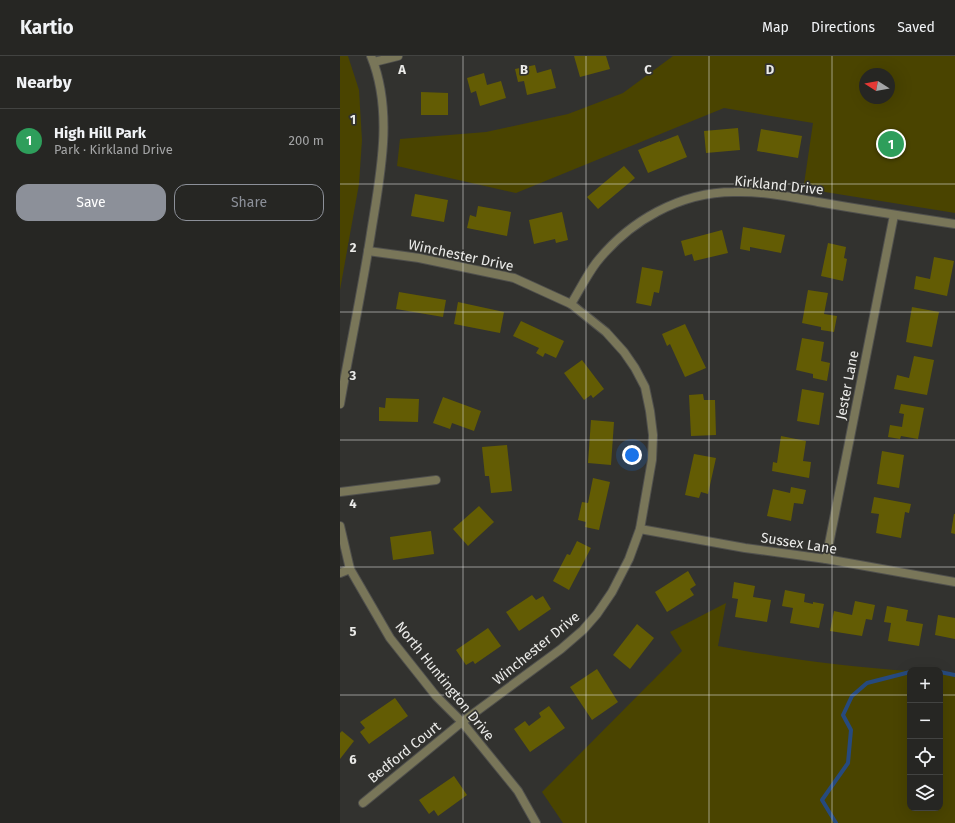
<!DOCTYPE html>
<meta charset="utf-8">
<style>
body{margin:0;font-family:"Fira Sans",sans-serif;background:#323230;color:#f1f3f6}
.controls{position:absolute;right:12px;bottom:12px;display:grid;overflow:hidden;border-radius:8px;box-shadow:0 4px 16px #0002}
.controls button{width:36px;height:36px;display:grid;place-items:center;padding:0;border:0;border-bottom:1px solid #424341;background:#262623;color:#f1f3f6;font:20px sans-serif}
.compass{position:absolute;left:519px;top:12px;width:36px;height:36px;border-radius:50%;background:#262623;box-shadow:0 4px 16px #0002;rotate:281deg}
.you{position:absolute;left:292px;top:399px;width:14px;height:14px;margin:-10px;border:3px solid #fff;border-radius:50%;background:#1a73e8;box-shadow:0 0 0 6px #1a73e833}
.badge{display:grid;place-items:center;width:26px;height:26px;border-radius:50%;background:#8c9099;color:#fff;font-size:13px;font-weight:700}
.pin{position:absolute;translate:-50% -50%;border:2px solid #fff;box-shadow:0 1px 4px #0006}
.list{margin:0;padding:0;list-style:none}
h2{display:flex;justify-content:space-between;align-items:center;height:52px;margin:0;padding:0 16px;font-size:17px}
h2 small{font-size:13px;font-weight:400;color:#a4a5a6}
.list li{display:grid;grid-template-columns:26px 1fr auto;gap:12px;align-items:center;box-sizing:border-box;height:64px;padding:0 16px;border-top:1px solid #424341}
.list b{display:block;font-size:15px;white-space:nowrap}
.list p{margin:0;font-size:13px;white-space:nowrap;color:#a4a5a6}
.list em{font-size:13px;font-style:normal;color:#a4a5a6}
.actions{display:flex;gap:8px;padding:12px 16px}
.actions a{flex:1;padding:9px 0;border:1px solid #8c9099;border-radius:12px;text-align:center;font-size:14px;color:#8c9099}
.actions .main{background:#8c9099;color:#fff}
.icon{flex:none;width:22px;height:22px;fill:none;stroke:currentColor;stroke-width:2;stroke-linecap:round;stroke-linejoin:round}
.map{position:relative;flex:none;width:615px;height:767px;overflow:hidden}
header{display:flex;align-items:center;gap:24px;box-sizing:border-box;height:56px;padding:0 20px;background:#262623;border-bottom:1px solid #424341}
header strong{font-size:19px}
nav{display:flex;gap:22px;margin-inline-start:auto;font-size:14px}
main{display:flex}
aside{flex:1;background:#262623}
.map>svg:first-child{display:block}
</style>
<header>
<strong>Kartio</strong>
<nav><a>Map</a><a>Directions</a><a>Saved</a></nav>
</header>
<main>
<aside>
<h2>Nearby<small></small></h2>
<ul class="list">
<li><span class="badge" style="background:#2e9e5b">1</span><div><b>High Hill Park</b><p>Park · Kirkland Drive</p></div><em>200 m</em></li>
</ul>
<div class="actions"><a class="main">Save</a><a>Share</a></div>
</aside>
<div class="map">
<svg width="615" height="767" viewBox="0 0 615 767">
<rect width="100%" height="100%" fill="#32322f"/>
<g fill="#4a4400" fill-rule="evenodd">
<path d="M0 0H8L19 34 22 84 19 128 0 234Z"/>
<path d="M333 0H615V157L479 135 480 130 464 128 473 67 384 52 176 137 57 110 60 83 146 76 228 58 283 37ZM525 18H549V42H525Z"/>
<path d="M386 547 378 590C441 602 506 611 570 615V752H600V617L615 618V767H223L202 736 342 595 330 576Z"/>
</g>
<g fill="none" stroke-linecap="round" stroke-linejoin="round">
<g stroke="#264a7e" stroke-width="4">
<path d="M592 614H593"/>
<path d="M600 616 615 619"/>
<path d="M496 767 482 744 508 707 511 674 503 659 512 640 527 627 570 616"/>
</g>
</g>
<g fill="#635c04">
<path d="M234 0H266L270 13 240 21Z"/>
<path d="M195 9 197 17 211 13 216 32 187 39 184 25 178 26 175 13Z"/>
<path d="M144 17 147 29 161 25 166 42 140 50 136 35 131 37 127 22Z"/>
<path d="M81 36 108 37V59H81Z"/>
<path d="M398 72 400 94 366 97 364 75Z"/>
<path d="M421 73 462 80 458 102 417 95Z"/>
<path d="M338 79 347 101 308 117 298 94 320 85V86Z"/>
<path d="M284 110 295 122 258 153 247 141Z"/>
<path d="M75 138 108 144 104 166 71 160Z"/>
<path d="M138 150 171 156 167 180 127 172 130 159 136 161Z"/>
<path d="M222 156 228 184 216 187 215 183 194 188 189 164Z"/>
<path d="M403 171 445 179 441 197 410 191V195L400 193Z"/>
<path d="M382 174 388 197 354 205 352 198 345 200 341 185Z"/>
<path d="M488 187 506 191 504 202 507 203 503 225 481 220Z"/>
<path d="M594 201 614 205 607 240 574 233 576 220 590 223Z"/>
<path d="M302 211 323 215 319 237 314 236 311 250 296 247Z"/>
<path d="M468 234 488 237 484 258 497 260 494 276 481 274V271L462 267Z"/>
<path d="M59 236 106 244 103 261 56 253Z"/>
<path d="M118 246 164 256 160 277 114 268Z"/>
<path d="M572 251 599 256 592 291 566 286Z"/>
<path d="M181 265 224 285 216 302 205 297 203 301 196 297 199 292 173 280Z"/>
<path d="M345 268 366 312 345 321 330 288 327 290 322 278Z"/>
<path d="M462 282 484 286 481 305 490 307 487 325 473 322V318L456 314Z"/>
<path d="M574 300 594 304 587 339 554 333 557 319 569 322Z"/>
<path d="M242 304 264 333 253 342 251 339 244 344 224 317Z"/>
<path d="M462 333 484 337 479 369 457 365Z"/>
<path d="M363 338 364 344H375L376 379 351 380 349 339Z"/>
<path d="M103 341 141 355 134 375 112 367 110 373 93 367Z"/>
<path d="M46 342 79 343 78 366 39 365V351L45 352Z"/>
<path d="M561 348 584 352 578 383 561 380 560 383 548 381 550 369 562 371 564 358 559 357Z"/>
<path d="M251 364 274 366 271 409 248 407Z"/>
<path d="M441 380 466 385 463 405 471 406 469 422 432 415 433 406 437 407Z"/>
<path d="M167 389 172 435 151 437 149 420H145L142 391Z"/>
<path d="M542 395 564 399 559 432 537 428Z"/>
<path d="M354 398 376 402 368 438 361 436 359 442 345 439Z"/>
<path d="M253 422 270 426 259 474 245 471 246 466 238 464 242 446 248 447Z"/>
<path d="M451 431 466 434 463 448 454 447 451 465 427 460 433 433 450 437Z"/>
<path d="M534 441 571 448 569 457 565 456 561 482 536 477 539 458 531 457Z"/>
<path d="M139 450 154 466 128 490 113 473Z"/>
<path d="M614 458H615V478L611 477Z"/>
<path d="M91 475 94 498 53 504 50 481Z"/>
<path d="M237 485 251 492 229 534 213 525 227 498 230 499Z"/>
<path d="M348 515 356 529 350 533 354 539 327 556 315 536Z"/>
<path d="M394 526 415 530 413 541 431 544 427 566 395 561 398 543 392 542Z"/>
<path d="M445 534 465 538 464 546 473 548V546L484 548 479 572 450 567 453 552 442 550Z"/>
<path d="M192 539 196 544 203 540 211 553 179 575 166 556Z"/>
<path d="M515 545 535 549 532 564 526 563 522 580 490 575 494 555 512 559Z"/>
<path d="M547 550 568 554 566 565 583 568 579 590 548 585 551 567 544 566Z"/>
<path d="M598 559 615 562V583L595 579Z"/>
<path d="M297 568 314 582 290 613 273 599Z"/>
<path d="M148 572 161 590 135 608 133 605 126 609 116 594Z"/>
<path d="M257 613 278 646 252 664 230 631Z"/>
<path d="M55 642 68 660 29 688 20 676 25 672 20 666Z"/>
<path d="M209 650 225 672 190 696 174 673 185 665 189 670 201 661 199 657Z"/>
<path d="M2 675 14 685 0 703V677Z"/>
<path d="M114 720 127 739 98 760 94 754 89 758 79 744Z"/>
</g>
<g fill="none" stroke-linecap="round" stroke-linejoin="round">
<g stroke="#50504d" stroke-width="10">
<g id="minor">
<path d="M34 6 58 0"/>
<path d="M231 248C239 235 247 219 256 207 289 165 340 136 394 136 422 135 450 141 478 146 524 154 569 161 615 168"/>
<path d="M0 436 96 424"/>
<path d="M300 473 405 492 486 503 615 526"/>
<path d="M486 503 554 159"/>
<path d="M0 517 10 513"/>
<path d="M23 747 122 666 221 593 243 574 257 558 272 536 289 503 300 473 312 404 313 379 310 355 305 331 295 312 284 296 266 276 231 248 174 222 79 202 28 195"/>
</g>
</g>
<g stroke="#50504d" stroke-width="10">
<g id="tertiary">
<path d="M0 348C10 291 22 235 31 177 40 120 54 56 31 0"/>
<path d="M0 470 10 513 50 582 96 640 122 666 178 735 196 767"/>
</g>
</g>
<use href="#minor" stroke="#797659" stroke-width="8"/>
<use href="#tertiary" stroke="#797659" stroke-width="8"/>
</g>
<path fill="none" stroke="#ebebe9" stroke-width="1" stroke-opacity="0.55" d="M123 0V767M246 0V767M369 0V767M492 0V767M0 128H615M0 256H615M0 384H615M0 511H615M0 639H570M600 639H615"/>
<g text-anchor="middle" stroke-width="3.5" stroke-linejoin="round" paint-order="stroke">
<g font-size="14" fill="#ebebe9" stroke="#32322f">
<text transform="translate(439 129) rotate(6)" y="5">Kirkland Drive</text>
<text transform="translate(121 199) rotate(12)" y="5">Winchester Drive</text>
<text transform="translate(507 329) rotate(-79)" y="5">Jester Lane</text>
<text transform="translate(459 487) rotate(9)" y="5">Sussex Lane</text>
<text transform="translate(196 592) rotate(-39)" y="5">Winchester Drive</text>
<text transform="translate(105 625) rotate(51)" y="5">North Huntington Drive</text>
<text transform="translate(64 696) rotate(-39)" y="5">Bedford Court</text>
</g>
</g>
<g font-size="13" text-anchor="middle" font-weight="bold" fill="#ebebe9" stroke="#32322f" stroke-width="3.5" stroke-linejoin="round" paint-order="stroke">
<text x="62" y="18">A</text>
<text x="184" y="18">B</text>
<text x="308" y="18">C</text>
<text x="430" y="18">D</text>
<text x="13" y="68">1</text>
<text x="13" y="196">2</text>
<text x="13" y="324">3</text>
<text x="13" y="452">4</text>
<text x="13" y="580">5</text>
<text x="13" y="708">6</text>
</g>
</svg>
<div class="controls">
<button>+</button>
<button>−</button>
<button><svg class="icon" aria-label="locate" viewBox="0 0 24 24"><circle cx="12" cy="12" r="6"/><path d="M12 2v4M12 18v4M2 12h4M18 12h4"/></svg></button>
<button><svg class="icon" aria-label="layers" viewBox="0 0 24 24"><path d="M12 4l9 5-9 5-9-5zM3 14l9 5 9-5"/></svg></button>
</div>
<svg class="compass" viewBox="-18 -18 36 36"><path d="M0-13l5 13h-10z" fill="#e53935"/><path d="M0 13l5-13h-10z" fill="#a4a5a6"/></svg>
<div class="you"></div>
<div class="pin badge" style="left:551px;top:88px;background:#2e9e5b">1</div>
</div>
</main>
